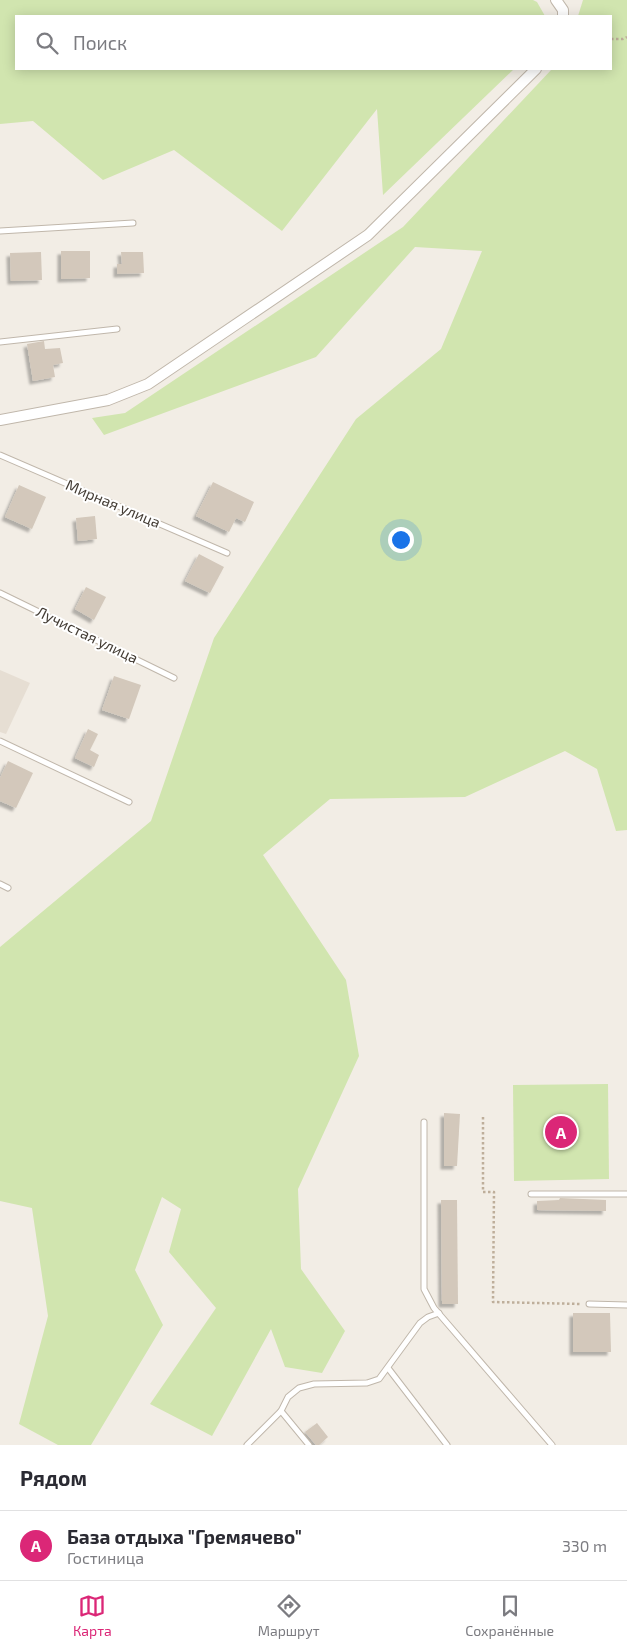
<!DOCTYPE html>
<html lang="ru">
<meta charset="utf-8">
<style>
body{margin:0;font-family:"Exo 2",sans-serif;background:#f2f2f3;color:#2b2b33}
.you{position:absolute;left:400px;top:539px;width:18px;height:18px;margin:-12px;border:4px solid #fff;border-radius:50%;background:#1a73e8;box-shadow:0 0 0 8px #1a73e833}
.badge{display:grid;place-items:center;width:32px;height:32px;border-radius:50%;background:#db2777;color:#fff;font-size:16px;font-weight:700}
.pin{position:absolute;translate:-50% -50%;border:2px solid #fff;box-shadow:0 1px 5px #0006}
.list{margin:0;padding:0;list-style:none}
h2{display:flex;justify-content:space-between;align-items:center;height:65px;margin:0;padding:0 20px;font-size:21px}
h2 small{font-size:16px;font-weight:400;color:#7c7c81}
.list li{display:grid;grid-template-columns:32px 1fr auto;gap:15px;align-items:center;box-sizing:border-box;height:70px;padding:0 20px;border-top:1px solid #e1e1e2}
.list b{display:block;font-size:19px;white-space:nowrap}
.list p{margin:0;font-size:16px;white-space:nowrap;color:#7c7c81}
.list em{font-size:16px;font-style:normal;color:#7c7c81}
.icon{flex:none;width:28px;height:28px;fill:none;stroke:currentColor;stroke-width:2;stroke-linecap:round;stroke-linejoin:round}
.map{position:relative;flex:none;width:627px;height:1445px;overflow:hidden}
.search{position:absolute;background:#fff;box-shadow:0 2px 12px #0003;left:15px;right:15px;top:15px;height:55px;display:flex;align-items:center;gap:12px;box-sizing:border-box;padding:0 18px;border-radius:0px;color:#7c7c81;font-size:19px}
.sheet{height:135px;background:#fff}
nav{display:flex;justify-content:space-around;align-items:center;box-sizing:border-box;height:70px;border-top:1px solid #e1e1e2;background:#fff;font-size:14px;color:#7c7c81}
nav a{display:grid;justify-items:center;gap:2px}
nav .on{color:#db2777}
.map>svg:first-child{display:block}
</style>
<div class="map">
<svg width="627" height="1445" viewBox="0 0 627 1445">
<defs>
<filter id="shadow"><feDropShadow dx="-3.5" dy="3.5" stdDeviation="1" flood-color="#0004"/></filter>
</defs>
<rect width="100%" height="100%" fill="#f2ede5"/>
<path fill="#e6ded3" d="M0 670 30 683 6 734 0 732Z"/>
<g fill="#d1e5af">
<path d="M0 0H533L537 2 545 16H16V69H514L383 195 377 109 282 231 174 150 103 180 33 121 0 124Z"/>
<path d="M583 0H627V830L616 831 597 769 565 751 465 797 330 799 263 855 346 980 359 1056 298 1189 301 1269 345 1331 322 1373 285 1367 271 1329 212 1436 150 1404 216 1308 169 1252 181 1209 162 1197 135 1270 163 1325 91 1445H58L19 1424 48 1316 32 1208 0 1201V947L151 821 214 638 356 419 441 349 482 251 415 247 316 357 104 435 92 418 125 413 403 227 552 69H611V16H578Z"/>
<path d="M608 1084 609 1179 514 1181 513 1085Z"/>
</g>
<g fill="#d3c8bb" filter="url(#shadow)">
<path d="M61 251H90V278L61 279Z"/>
<path d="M41 252 42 280 11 281 10 253Z"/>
<path d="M121 252H143L144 273 117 274V264H122Z"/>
<path d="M44 341 45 349 60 348 63 363 53 365 55 377 33 381 27 344Z"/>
<path d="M213 482 254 502 245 522 236 518 229 532 196 516Z"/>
<path d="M19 485 46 497 32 529 5 517Z"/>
<path d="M95 516 97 539 78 541 76 518Z"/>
<path d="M199 554 224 567 210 593 185 581Z"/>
<path d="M86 587 106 597 94 620 75 609Z"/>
<path d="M114 676 141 685 129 719 102 710Z"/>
<path d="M88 729 98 734 90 750 99 755 94 767 75 758Z"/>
<path d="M8 761 33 773 16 808 0 801V778Z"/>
<path d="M444 1113 460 1114 457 1166H444Z"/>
<path d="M560 1198 606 1200V1211L537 1210V1201L559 1200Z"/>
<path d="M441 1200H457L458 1304H442Z"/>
<path d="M573 1313H610L611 1352H573Z"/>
<path d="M317 1423 328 1437 319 1445H316L305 1432Z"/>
</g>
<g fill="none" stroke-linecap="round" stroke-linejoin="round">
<g stroke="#c0b7ab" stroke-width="7">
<g id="service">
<path d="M0 231 133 223"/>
<path d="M0 342 117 329"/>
<path d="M0 455 227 553"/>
<path d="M0 593 174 678"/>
<path d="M0 741 129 802"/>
<path d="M0 884 8 888"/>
<path d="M424 1122V1289L434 1308 552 1445"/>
<path d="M531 1194H627"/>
<path d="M589 1304 627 1305"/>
<path d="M388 1368 447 1445"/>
<path d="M281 1411 309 1445"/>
<path d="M247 1445 281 1411 288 1397 299 1388 314 1384 367 1383 379 1379 420 1323 428 1317 439 1313"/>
</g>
</g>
<g stroke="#c0b7ab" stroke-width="12">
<g id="minor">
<path d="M556 0 563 10V16"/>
<path d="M0 420 108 400 148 384 368 235 536 69"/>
</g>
</g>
<g stroke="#beae9a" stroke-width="2.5" stroke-dasharray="2.5 2.5" stroke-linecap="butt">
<path d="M611 39H623L627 37"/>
<path d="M483 1117V1192H494L493 1302 582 1304"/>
</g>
<use href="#service" stroke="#fff" stroke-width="5"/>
<use href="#minor" stroke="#fff" stroke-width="10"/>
</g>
<g text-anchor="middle" stroke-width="4" stroke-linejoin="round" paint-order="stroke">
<g font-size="15" fill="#443d35" stroke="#fff">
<text transform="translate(113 504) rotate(23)" y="5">Мирная улица</text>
<text transform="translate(87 635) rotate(26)" y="5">Лучистая улица</text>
</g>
</g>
</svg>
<div class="you"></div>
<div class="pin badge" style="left:561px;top:1132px">A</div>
<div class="search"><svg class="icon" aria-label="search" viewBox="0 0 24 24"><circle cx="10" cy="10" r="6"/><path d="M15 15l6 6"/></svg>Поиск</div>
</div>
<section class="sheet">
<h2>Рядом<small></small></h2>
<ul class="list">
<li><span class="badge">A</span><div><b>База отдыха &quot;Гремячево&quot;</b><p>Гостиница</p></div><em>330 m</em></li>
</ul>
</section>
<nav>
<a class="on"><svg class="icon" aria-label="map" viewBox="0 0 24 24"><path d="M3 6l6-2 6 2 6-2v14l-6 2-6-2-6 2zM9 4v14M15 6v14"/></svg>Карта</a>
<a><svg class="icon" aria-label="directions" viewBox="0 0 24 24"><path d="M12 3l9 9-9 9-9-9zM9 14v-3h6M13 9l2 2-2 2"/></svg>Маршрут</a>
<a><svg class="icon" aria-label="saved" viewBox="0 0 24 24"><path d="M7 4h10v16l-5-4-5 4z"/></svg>Сохранённые</a>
</nav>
